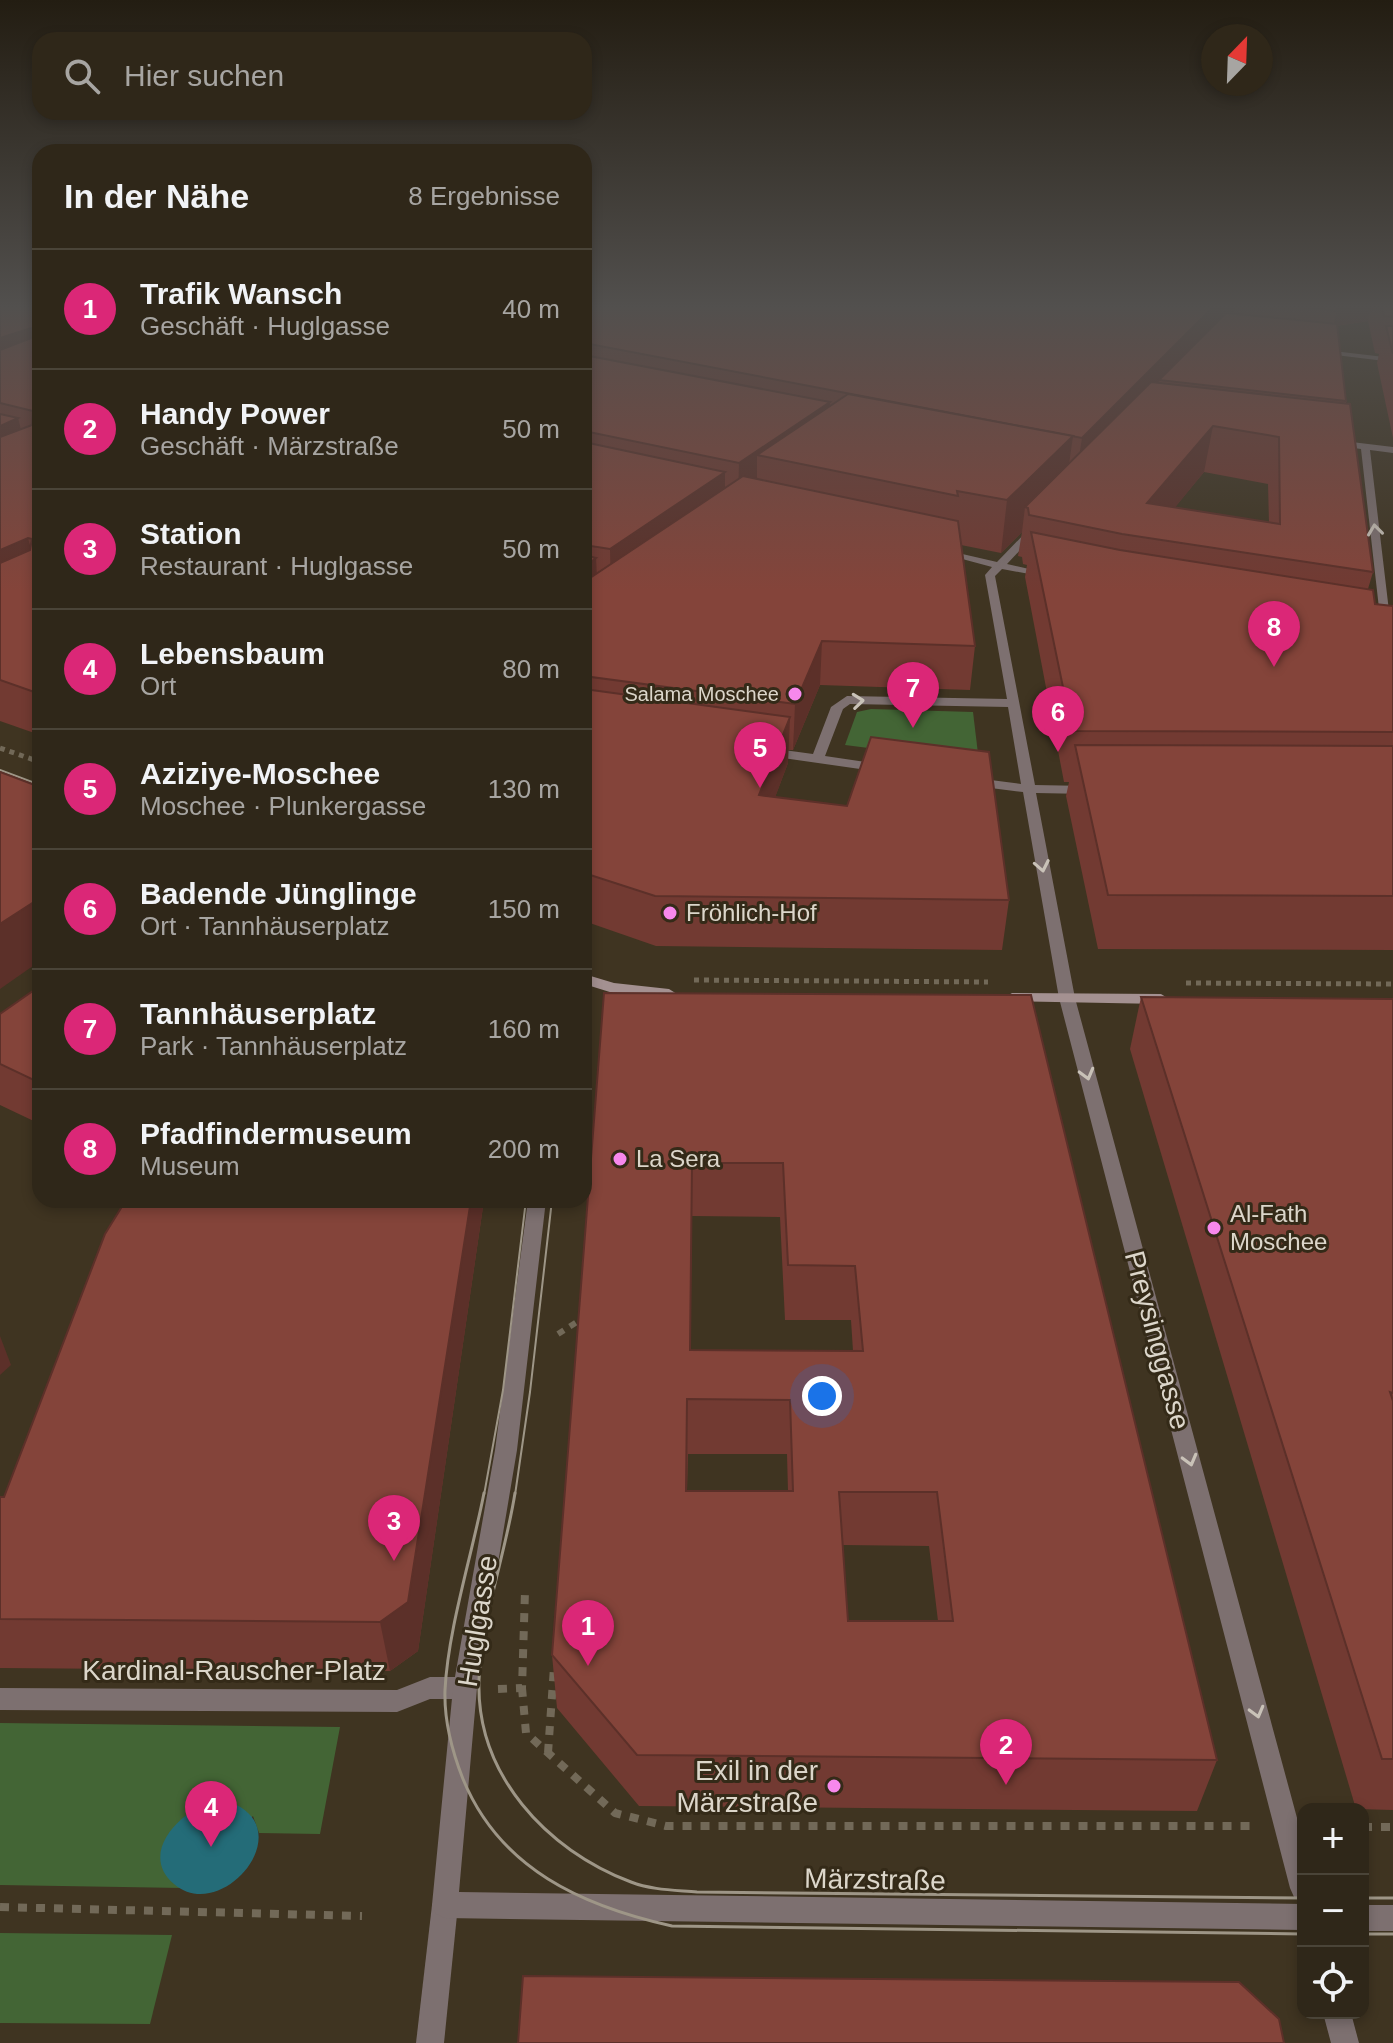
<!DOCTYPE html>
<html lang="de">
<meta charset="utf-8">
<style>
body{margin:0;font-family:Arial,sans-serif;background:#372f22;color:#f1f3f6}
.controls{position:absolute;right:24px;bottom:24px;display:grid;overflow:hidden;border-radius:16px;box-shadow:0 4px 12px #0003}
.controls button{width:72px;height:72px;display:grid;place-items:center;padding:0;border:0;border-bottom:2px solid #4a4438;background:#2f2719;color:#f1f3f6;font:40px sans-serif}
.compass{position:absolute;left:1201px;top:24px;width:72px;height:72px;border-radius:50%;background:#2f2719;box-shadow:0 4px 12px #0003;rotate:23deg}
.you{position:absolute;left:822px;top:1396px;width:28px;height:28px;margin:-20px;border:6px solid #fff;border-radius:50%;background:#1a73e8;box-shadow:0 0 0 12px #1a73e833}
.badge{display:grid;place-items:center;width:52px;height:52px;border-radius:50%;background:#db2777;color:#fff;font-size:26px;font-weight:700}
.pin{position:absolute;translate:-50% -66px;filter:drop-shadow(0 2px 4px #0008)}
.pin::after{content:'';position:absolute;top:42px;width:28px;height:24px;background:inherit;clip-path:polygon(0 0,100% 0,50% 100%)}
.list{margin:0;padding:0;list-style:none}
h2{display:flex;justify-content:space-between;align-items:center;height:104px;margin:0;padding:0 32px;font-size:34px}
h2 small{font-size:26px;font-weight:400;color:#a7a5a2}
.list li{display:grid;grid-template-columns:52px 1fr auto;gap:24px;align-items:center;box-sizing:border-box;height:120px;padding:0 32px;border-top:2px solid #4a4438}
.list b{display:block;font-size:30px;white-space:nowrap}
.list p{margin:0;font-size:26px;white-space:nowrap;color:#a7a5a2}
.list em{font-size:26px;font-style:normal;color:#a7a5a2}
.icon{flex:none;width:44px;height:44px;fill:none;stroke:currentColor;stroke-width:2;stroke-linecap:round;stroke-linejoin:round}
.map{position:relative;flex:none;width:1393px;height:2043px;overflow:hidden}
.search{position:absolute;background:#2f2719;box-shadow:0 4px 12px #0003;left:32px;top:32px;width:560px;height:88px;display:flex;align-items:center;gap:20px;box-sizing:border-box;padding:0 28px;border-radius:24px;color:#a7a5a2;font-size:30px}
.panel{position:absolute;background:#2f2719;box-shadow:0 4px 12px #0003;left:32px;top:144px;width:560px;height:1064px;border-radius:24px}
.map>svg:first-child{display:block}
</style>
<div class="map">
<svg width="1393" height="2043" viewBox="0 0 1393 2043">
<rect width="100%" height="100%" fill="#3f3421"/>
<g fill="#436535">
<path d="M871 709 973 712 979 762 845 745 857 712Z"/>
<path d="M0 1723 340 1727 320 1834 259 1833 253 1816 175 1884 183 1888 0 1885Z"/>
<path d="M0 1933 172 1935 150 2024 0 2023Z"/>
</g>
<path fill="#246c78" d="M224 1800C306 1824 223 1926 174 1884 135 1851 188 1802 224 1800Z"/>
<g fill="none" stroke-linecap="round" stroke-linejoin="round">
<g stroke="#726958" stroke-width="5" stroke-dasharray="5 5" stroke-linecap="butt">
<path d="M0 748 40 762"/>
<path d="M694 980 988 982"/>
<path d="M1186 983 1393 984"/>
</g>
<path stroke="#726958" stroke-width="6" stroke-dasharray="7 7" stroke-linecap="butt" d="M558 1334 580 1320"/>
<g stroke="#726958" stroke-width="8" stroke-dasharray="9 9" stroke-linecap="butt">
<path d="M522 1688 526 1733 615 1813 666 1826H1250"/>
<path d="M498 1689 522 1688 525 1591"/>
<path d="M548 1753 554 1667"/>
<path d="M1363 1827H1393"/>
<path d="M0 1907 362 1916"/>
</g>
<path fill="#7d7070" fill-rule="evenodd" d="M430 1677H465L473 1680 477 1688 473 1696 465 1699H430L397 1712 0 1710V1688L397 1690Z"/>
<g fill="#7d7070" fill-rule="evenodd">
<path d="M1316 349 1393 358V362L1319 353Z"/>
<path d="M1335 440 1393 447V453L1370 450 1391 628 1381 626 1361 449 1332 445V441Z"/>
<path d="M1030 528 1039 530 1007 564 1051 574V578L1002 569 995 576 1035 785 1087 786 1094 790 1087 794 1036 793 1075 998 1303 1840V1901L1294 1897 1290 1888 1059 998 1023 792 975 786 968 782 975 778 1021 784 1008 707 850 704 843 709 825 756 886 765 888 768 881 772 769 756 763 752 769 748 813 754 831 707 847 696 1007 699 985 575 992 567 940 553 945 550 997 562Z"/>
<path d="M445 1892 454 1896 458 1905 444 2043H416L432 1905 436 1896Z"/>
<path d="M1323 2013H1351L1359 2043H1331Z"/>
</g>
<g fill="#7d7070" fill-rule="evenodd">
<path d="M528 1200H546L517 1450 477 1688 459 1892 1303 1904V1930L445 1918 436 1914 432 1905 453 1688 495 1450Z"/>
<rect x="1363" y="1905" width="30" height="26"/>
</g>
<g fill="#a49191" fill-rule="evenodd">
<path d="M584 974 614 983 669 989 677 994 669 999 613 993 584 984Z"/>
<path d="M1012 993 1161 994 1169 999 1161 1004 1006 1001 1004 998Z"/>
</g>
<g stroke="#9e9687" stroke-width="2">
<path d="M0 770 40 785"/>
<path d="M484 1495 503 1390 526 1200"/>
<path d="M515 1495 530 1392 552 1200"/>
</g>
<g stroke="#9e9687" stroke-width="3">
<path d="M484 1493C472 1555 448 1629 445 1690 444 1720 452 1751 463 1779 500 1869 582 1906 672 1926L1303 1934"/>
<path d="M515 1493C505 1556 482 1616 479 1680 476 1774 546 1850 631 1882 651 1890 675 1890 697 1892L1303 1898"/>
<path d="M1363 1898H1393"/>
<path d="M1363 1934H1393"/>
</g>
</g>
<g fill="#723a32" fill-rule="evenodd">
<path d="M0 304H40V735L0 721Z"/>
<path d="M584 304H1393V438L1377 363 1379 354 1375 353 1368 321 1337 326 1346 401V404L1373 572 1368 589 1375 604 1393 606V950L1098 949 1066 796 1069 782H1064L1025 577 1027 565 1023 564 1022 557 1018 556 1022 532 1001 553 961 545 975 646 970 690 820 685 793 750H788V763L775 797 1009 900 1002 950 656 946 584 921ZM1204 472 1268 484 1269 523 1175 507Z"/>
<path d="M40 986V1124L0 1105V1014Z"/>
<path d="M604 993 1031 995 1217 1760 1197 1811 639 1806 557 1708 552 1655ZM692 1216 780 1217 785 1320H851L853 1351 690 1350ZM688 1454H787L788 1491H687ZM843 1545 929 1546 938 1621H848Z"/>
<path d="M1141 997 1393 999V1810L1356 1809 1130 1049Z"/>
<path d="M126 1200H484L418 1651 390 1671 0 1668V1497H4Z"/>
</g>
<g fill="#5c3029">
<path d="M1216 304H1235L1234 313 1159 380 1157 392 1076 476 1082 438Z"/>
<path d="M1331 304H1372L1368 321 1333 326 1337 311Z"/>
<path d="M31 328 39 362 0 376V338Z"/>
<path d="M830 402 829 439 757 455V489L738 502 739 463Z"/>
<path d="M18 418 28 456 0 468V426Z"/>
<path d="M1213 426 1204 472 1150 538 1147 503Z"/>
<path d="M1073 436 1066 486 1025 507 1022 532 1001 553 1007 500Z"/>
<path d="M725 472V511L611 591 610 549Z"/>
<path d="M28 538 39 579 0 597V550Z"/>
<path d="M596 558 598 600 584 610V567Z"/>
<path d="M822 641 820 685 793 750 795 704Z"/>
<path d="M790 717 788 763 758 843 759 795Z"/>
<path d="M40 898V961L0 989V924Z"/>
<path d="M471 1200H484L418 1651 390 1671 380 1622Z"/>
<path d="M0 1336 11 1365 0 1375Z"/>
</g>
<g fill="#84443a" stroke="#5c3029" stroke-width="2" fill-rule="evenodd">
<path d="M0 304H40V694L0 680V563L30 550 32 539 28 538 0 550V437L32 425 33 411 0 403V350L34 337 35 331 31 328 0 338Z"/>
<path d="M584 304H1216L1082 438 584 343Z"/>
<path d="M1281 304H1336L1337 311Z"/>
<path d="M1381 304H1393V317L1384 316Z"/>
<path d="M1226 313 1337 324 1346 401 1159 380Z"/>
<path d="M1386 326H1393V354Z"/>
<path d="M584 355 830 402 739 463 584 431Z"/>
<path d="M1151 382 1350 404 1373 572 1122 534 1029 515 1028 508 1025 507ZM1213 426 1279 437 1280 524 1147 503Z"/>
<path d="M848 394 1073 436 1007 500 957 491 958 496 757 455Z"/>
<path d="M0 414 18 418 0 426Z"/>
<path d="M584 442 725 472 610 549 584 545Z"/>
<path d="M743 476 958 521 975 646 822 641 795 704 584 676V582Z"/>
<path d="M1031 532 1120 550 1373 590 1375 604 1393 606V732L1072 731Z"/>
<path d="M584 555 596 558 584 567Z"/>
<path d="M584 689 790 717 759 795 847 806 871 737 989 752 1009 900 655 896 584 873Z"/>
<path d="M1075 745 1393 746V896L1108 895Z"/>
<path d="M0 772 40 787V898L0 924Z"/>
<path d="M40 986V1083L0 1064V1014Z"/>
<path d="M604 993 1031 995 1217 1760 637 1755 552 1655ZM692 1163H783L788 1265 855 1266 863 1351 690 1350ZM687 1399 790 1400 793 1491H686ZM839 1492H937L953 1621H848Z"/>
<path d="M1141 997 1393 999V1393L1390 1392 1393 1401V1759H1382Z"/>
<path d="M126 1200H471L408 1602 380 1622 0 1619V1497H4L105 1234Z"/>
<path d="M523 1976 1239 1982 1279 2019 1284 2043H518Z"/>
</g>
<defs><path id="oneway-chevron" d="M-2-3.5L2.5 0L-2 3.5" fill="none" stroke-width="1.6" stroke-linecap="round" stroke-linejoin="round" transform="scale(2)"/></defs>
<g stroke="#c9c2b8">
<use href="#oneway-chevron" transform="translate(1375 530) rotate(-97)"/>
<use href="#oneway-chevron" transform="translate(858 701) rotate(-6)"/>
<use href="#oneway-chevron" transform="translate(1042 866) rotate(79)"/>
<use href="#oneway-chevron" transform="translate(1087 1074) rotate(75)"/>
<use href="#oneway-chevron" transform="translate(1190 1460) rotate(75)"/>
<use href="#oneway-chevron" transform="translate(1257 1712) rotate(75)"/>
</g>
<linearGradient id="sky" x2="0" y2="1"><stop stop-color="#231d12"/><stop offset="0.52" stop-color="#52504e"/><stop offset="1" stop-color="#52504e" stop-opacity="0"/></linearGradient>
<rect width="1393" height="590" fill="url(#sky)"/>
<g fill="#f788ec" stroke="#342a18" stroke-width="3">
<circle cx="795" cy="694" r="8"/>
<circle cx="670" cy="913" r="8"/>
<circle cx="620" cy="1159" r="8"/>
<circle cx="1214" cy="1228" r="8"/>
<circle cx="834" cy="1786" r="8"/>
</g>
<g text-anchor="middle" stroke-width="6" stroke-linejoin="round" paint-order="stroke">
<g font-size="20" fill="#dcd6ca" stroke="#342a18" text-anchor="end">
<text x="779" y="701">Salama Moschee</text>
</g>
<g font-size="24" fill="#dcd6ca" stroke="#342a18" text-anchor="start">
<text x="686" y="921">Fröhlich-Hof</text>
<text x="636" y="1167">La Sera</text>
<text x="1230" y="1222">Al-Fath<tspan x="1230" dy="28">Moschee</tspan></text>
</g>
<g font-size="28" fill="#dcd6ca" stroke="#342a18">
<text transform="translate(1158 1340) rotate(75)" y="10">Preysinggasse</text>
<text transform="translate(477 1621) rotate(-81)" y="10">Huglgasse</text>
<text x="234" y="1680">Kardinal-Rauscher-Platz</text>
<text transform="translate(875 1879) rotate(1)" y="10">Märzstraße</text>
</g>
<g font-size="28" fill="#dcd6ca" stroke="#342a18" text-anchor="end">
<text x="818" y="1780">Exil in der<tspan x="818" dy="32">Märzstraße</tspan></text>
</g>
</g>
</svg>
<div class="controls">
<button>+</button>
<button>−</button>
<button><svg class="icon" aria-label="locate" viewBox="0 0 24 24"><circle cx="12" cy="12" r="6"/><path d="M12 2v4M12 18v4M2 12h4M18 12h4"/></svg></button>
</div>
<svg class="compass" viewBox="-18 -18 36 36"><path d="M0-13l5 13h-10z" fill="#e53935"/><path d="M0 13l5-13h-10z" fill="#a7a5a2"/></svg>
<div class="you"></div>
<div class="pin badge" style="left:588px;top:1666px">1</div>
<div class="pin badge" style="left:1006px;top:1785px">2</div>
<div class="pin badge" style="left:394px;top:1561px">3</div>
<div class="pin badge" style="left:211px;top:1847px">4</div>
<div class="pin badge" style="left:760px;top:788px">5</div>
<div class="pin badge" style="left:1058px;top:752px">6</div>
<div class="pin badge" style="left:913px;top:728px">7</div>
<div class="pin badge" style="left:1274px;top:667px">8</div>
<div class="search"><svg class="icon" aria-label="search" viewBox="0 0 24 24"><circle cx="10" cy="10" r="6"/><path d="M15 15l6 6"/></svg>Hier suchen</div>
<section class="panel">
<h2>In der Nähe<small>8 Ergebnisse</small></h2>
<ul class="list">
<li><span class="badge">1</span><div><b>Trafik Wansch</b><p>Geschäft · Huglgasse</p></div><em>40 m</em></li>
<li><span class="badge">2</span><div><b>Handy Power</b><p>Geschäft · Märzstraße</p></div><em>50 m</em></li>
<li><span class="badge">3</span><div><b>Station</b><p>Restaurant · Huglgasse</p></div><em>50 m</em></li>
<li><span class="badge">4</span><div><b>Lebensbaum</b><p>Ort</p></div><em>80 m</em></li>
<li><span class="badge">5</span><div><b>Aziziye-Moschee</b><p>Moschee · Plunkergasse</p></div><em>130 m</em></li>
<li><span class="badge">6</span><div><b>Badende Jünglinge</b><p>Ort · Tannhäuserplatz</p></div><em>150 m</em></li>
<li><span class="badge">7</span><div><b>Tannhäuserplatz</b><p>Park · Tannhäuserplatz</p></div><em>160 m</em></li>
<li><span class="badge">8</span><div><b>Pfadfindermuseum</b><p>Museum</p></div><em>200 m</em></li>
</ul>
</section>
</div>
